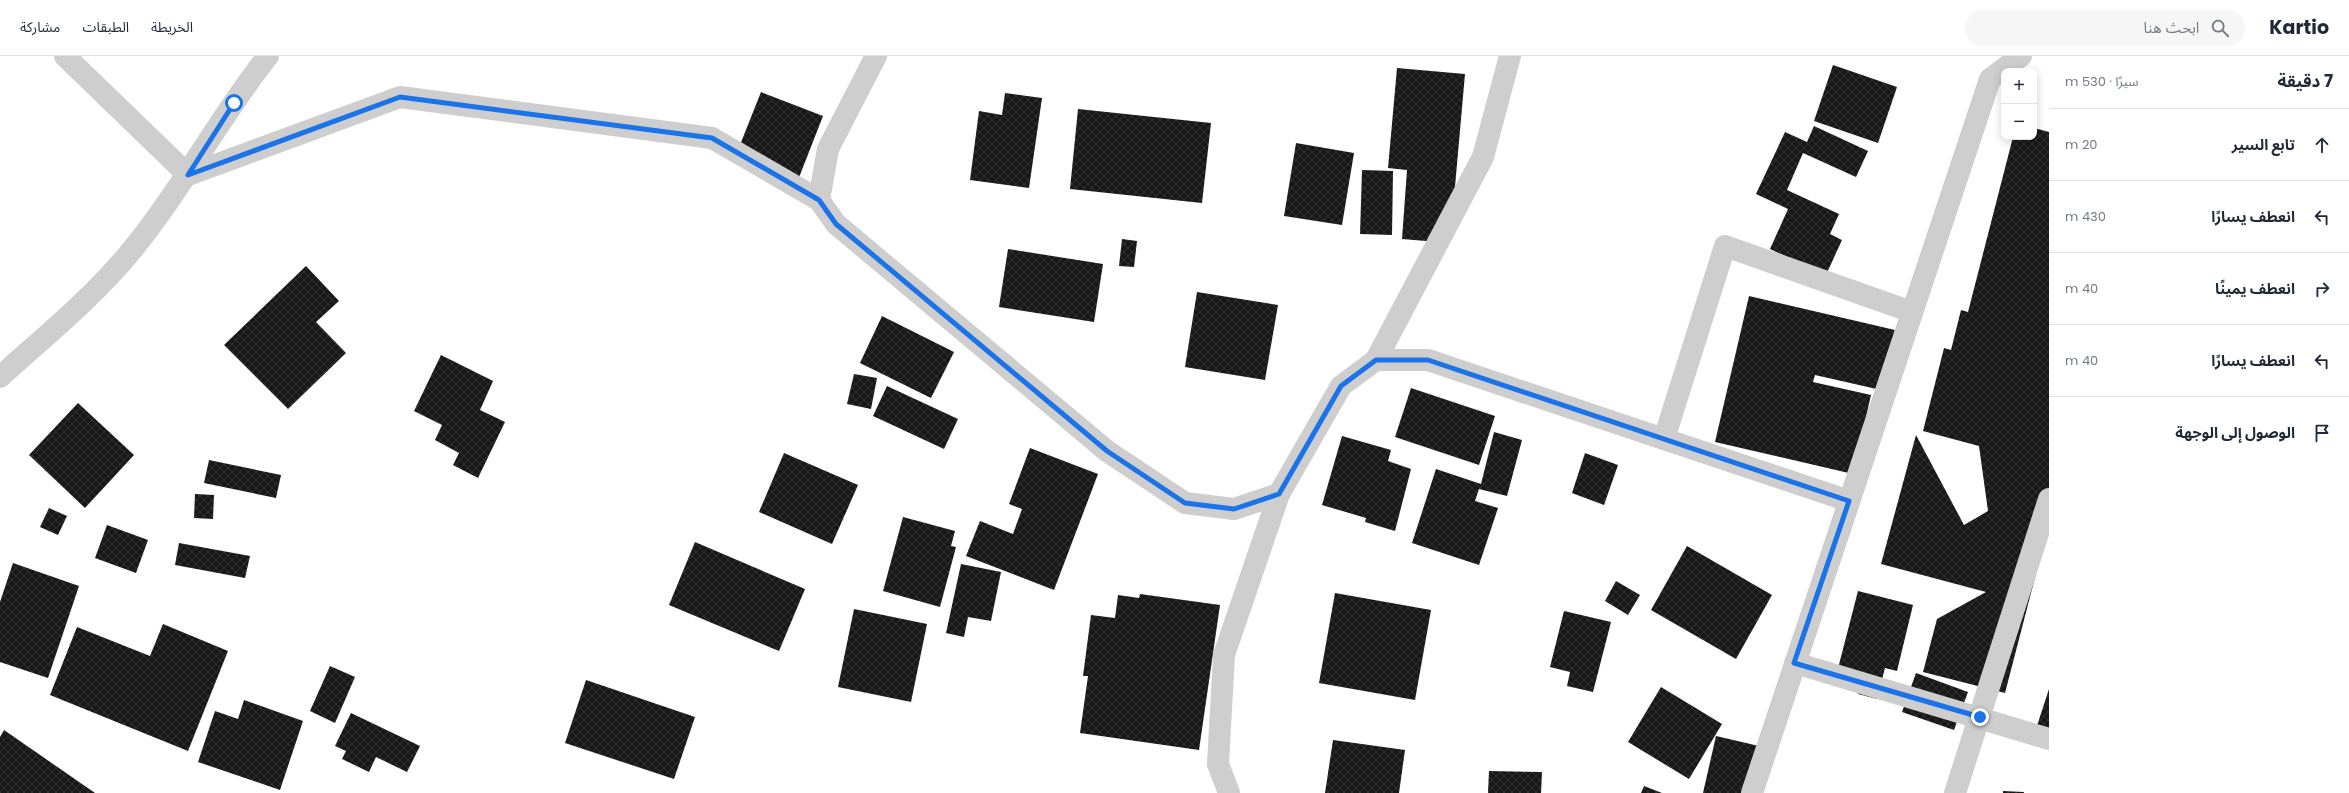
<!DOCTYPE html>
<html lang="ar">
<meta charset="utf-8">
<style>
body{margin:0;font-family:Poppins,"Noto Sans Arabic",sans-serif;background:#f6f6f7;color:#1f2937;direction:rtl}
.controls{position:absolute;right:12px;top:12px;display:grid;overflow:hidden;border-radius:8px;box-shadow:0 2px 10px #0003}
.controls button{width:36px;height:36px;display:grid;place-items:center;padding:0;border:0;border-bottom:1px solid #e0e1e3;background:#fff;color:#1f2937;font:20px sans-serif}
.stop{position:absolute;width:12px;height:12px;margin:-9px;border:3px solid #1a73e8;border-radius:50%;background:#fff}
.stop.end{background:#1a73e8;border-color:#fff;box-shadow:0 1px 4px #0008}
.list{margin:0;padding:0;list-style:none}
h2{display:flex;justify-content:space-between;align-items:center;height:52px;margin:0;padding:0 16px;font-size:17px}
h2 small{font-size:13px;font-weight:400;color:#747a83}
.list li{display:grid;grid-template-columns:26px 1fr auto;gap:12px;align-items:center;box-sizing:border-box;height:72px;padding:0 16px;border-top:1px solid #e0e1e3}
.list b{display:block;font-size:15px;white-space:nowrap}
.list em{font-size:13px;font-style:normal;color:#747a83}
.icon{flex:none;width:22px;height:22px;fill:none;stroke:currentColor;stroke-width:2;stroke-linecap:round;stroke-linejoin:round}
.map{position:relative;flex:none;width:2049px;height:737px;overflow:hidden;direction:ltr}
header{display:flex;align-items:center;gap:24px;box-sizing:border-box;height:56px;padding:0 20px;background:#fff;border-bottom:1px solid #e0e1e3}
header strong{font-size:19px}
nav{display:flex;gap:22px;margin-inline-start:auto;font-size:14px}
.search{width:280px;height:36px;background:#f6f6f7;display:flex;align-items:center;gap:10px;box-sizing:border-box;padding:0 14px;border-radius:22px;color:#747a83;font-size:15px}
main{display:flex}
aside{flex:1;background:#fff}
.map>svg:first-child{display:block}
</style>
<header>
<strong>Kartio</strong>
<div class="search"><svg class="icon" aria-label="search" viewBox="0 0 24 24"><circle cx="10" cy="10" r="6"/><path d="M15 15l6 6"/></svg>ابحث هنا</div>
<nav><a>الخريطة</a><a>الطبقات</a><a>مشاركة</a></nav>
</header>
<main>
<aside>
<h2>7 دقيقة<small>سيرًا · 530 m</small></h2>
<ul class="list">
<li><svg class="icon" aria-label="ahead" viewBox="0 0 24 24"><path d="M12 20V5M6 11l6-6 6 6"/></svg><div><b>تابع السير</b></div><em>20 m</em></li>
<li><svg class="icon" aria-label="left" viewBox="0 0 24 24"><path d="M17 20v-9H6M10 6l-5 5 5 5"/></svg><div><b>انعطف يسارًا</b></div><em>430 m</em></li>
<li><svg class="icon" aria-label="right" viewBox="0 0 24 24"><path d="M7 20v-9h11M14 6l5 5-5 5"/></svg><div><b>انعطف يمينًا</b></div><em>40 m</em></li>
<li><svg class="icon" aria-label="left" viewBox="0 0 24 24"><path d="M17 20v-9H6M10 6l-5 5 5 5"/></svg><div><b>انعطف يسارًا</b></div><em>40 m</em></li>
<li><svg class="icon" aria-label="arrive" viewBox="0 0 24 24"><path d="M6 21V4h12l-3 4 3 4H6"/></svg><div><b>الوصول إلى الوجهة</b></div></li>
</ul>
</aside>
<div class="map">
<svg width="2049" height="737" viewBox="0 0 2049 737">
<defs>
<pattern id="building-cross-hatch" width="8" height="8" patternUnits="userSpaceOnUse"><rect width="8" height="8" fill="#181818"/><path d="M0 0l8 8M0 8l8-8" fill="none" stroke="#313131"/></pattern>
</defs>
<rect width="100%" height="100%" fill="#fff"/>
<g fill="url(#building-cross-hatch)">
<path d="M1833 9 1897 31 1878 87 1814 65Z"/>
<path d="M1397 12 1465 18 1450 187 1402 183 1407 114 1388 112Z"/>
<path d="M761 36 823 60 798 124 736 99Z"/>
<path d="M1005 37 1042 42 1029 132 970 124 979 55 1002 59Z"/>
<path d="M1078 53 1211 67 1202 147 1070 133Z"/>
<path d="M1814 70 1868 95 1856 121 1803 97 1787 134 1839 158 1830 178 1842 184 1826 219 1770 193 1788 153 1756 138 1785 76 1807 86Z"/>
<path d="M2034 72 2049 76V468L2005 637 1923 616 1937 563 1986 536 1881 508 1916 379 1964 469 1988 455 1979 390 1923 375 1944 292 1951 294 1961 254 1968 256 2013 81H2034Z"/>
<path d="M1296 87 1354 97 1342 169 1284 160Z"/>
<path d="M1362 114 1393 115 1392 179 1360 178Z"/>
<path d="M1122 183 1137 185 1134 211 1119 210Z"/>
<path d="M1008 193 1103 208 1094 266 999 251Z"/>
<path d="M306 210 339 245 316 266 346 297 288 353 224 289Z"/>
<path d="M1197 236 1278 249 1265 324 1185 311Z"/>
<path d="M1749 240 1895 274 1881 334 1815 319 1813 326 1871 339 1853 418 1715 386Z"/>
<path d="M882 260 954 296 931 342 860 307Z"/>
<path d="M441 299 493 325 480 354 505 366 478 422 453 409 459 397 435 384 442 369 414 355Z"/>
<path d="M854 318 877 322 871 353 847 348Z"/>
<path d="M887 330 958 363 944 393 873 360Z"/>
<path d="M1411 332 1495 360 1479 409 1395 381Z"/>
<path d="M78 347 134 399 85 452 29 399Z"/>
<path d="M1494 376 1522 384 1507 440 1479 433 1475 445 1498 452 1479 509 1412 487 1436 413 1481 428Z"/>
<path d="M1342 380 1391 394 1388 405 1411 413 1395 475 1365 466 1366 462 1322 449Z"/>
<path d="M1030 392 1098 418 1054 534 966 500 980 465 1013 478 1022 453 1009 448Z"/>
<path d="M784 397 858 429 832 488 759 456Z"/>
<path d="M1585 397 1618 409 1604 449 1572 437Z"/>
<path d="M209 404 281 419 276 442 204 427Z"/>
<path d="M195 438 214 439 213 463 194 462Z"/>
<path d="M49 452 67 460 58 479 40 471Z"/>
<path d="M903 461 955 475 951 490 956 491 940 551 883 535Z"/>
<path d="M107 469 148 484 136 517 95 502Z"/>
<path d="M695 486 805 533 779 595 669 549Z"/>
<path d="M179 487 250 500 245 522 175 509Z"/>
<path d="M1687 490 1772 539 1736 603 1651 554Z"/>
<path d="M13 507 79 530 48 622 0 606V546Z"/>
<path d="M961 508 1001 516 991 565 968 561 964 581 946 577Z"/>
<path d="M1616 525 1640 539 1628 559 1605 545Z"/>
<path d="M1858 535 1913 549 1897 615 1885 612 1877 643 1858 638 1860 630 1835 624Z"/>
<path d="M1335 537 1431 554 1415 644 1319 627Z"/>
<path d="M1140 538 1220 549 1199 694 1080 677 1088 620H1083L1091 559 1115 562 1118 539 1139 542Z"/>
<path d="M854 553 927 568 911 646 838 631Z"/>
<path d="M1564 555 1611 566 1593 636 1567 630 1570 616 1550 611Z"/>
<path d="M163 568 228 595 188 695 50 639 77 571 150 600Z"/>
<path d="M330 610 355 621 335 667 310 655Z"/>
<path d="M1916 617 1968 636 1954 674 1902 656Z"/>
<path d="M586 624 695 661 674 723 565 687Z"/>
<path d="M1661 631 1722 668 1689 723 1628 686Z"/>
<path d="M2049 633V688L2033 682Z"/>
<path d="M244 644 303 665 280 734 198 706 215 655 238 663Z"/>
<path d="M351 657 420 690 407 716 376 701 369 716 342 703 346 695 335 690Z"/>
<path d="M4 674 95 737H0V681Z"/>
<path d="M1716 680 1759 690 1748 737H1703Z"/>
<path d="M1333 684 1405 694 1399 737H1325Z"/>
<path d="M1489 715 1542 716 1541 737H1488Z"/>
<path d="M1644 730 1662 737H1641Z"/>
<path d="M2003 735 2024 736V737H2003Z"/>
</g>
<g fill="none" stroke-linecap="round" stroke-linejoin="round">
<g stroke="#cecece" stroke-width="22">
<path d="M65 0 188 119 400 41 712 82 819 144"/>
<path d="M876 0 828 93 819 144 836 168 1107 395 1185 447 1234 453 1279 438 1341 330 1376 304H1428L1849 445"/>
<path d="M1376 304 1483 101 1510 0"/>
<path d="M1664 383 1725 190 1912 256"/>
<path d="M1795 607 2049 683"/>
<path d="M1229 737 1218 708 1224 599 1279 438"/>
<path d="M1752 737 1990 23 2021 0"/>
<path d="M1955 737 2049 443"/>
</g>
<path stroke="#cecece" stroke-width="22" d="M0 321C43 282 89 245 127 200 180 137 217 64 268 0"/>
</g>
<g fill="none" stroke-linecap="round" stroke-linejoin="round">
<path stroke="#1a73e8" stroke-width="5" d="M234 47 188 119 400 41 712 82 819 144 836 168 1107 395 1185 447 1234 453 1279 438 1341 330 1376 304H1428L1849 445 1794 607 1980 661"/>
</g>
</svg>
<div class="controls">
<button>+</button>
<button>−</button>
</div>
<div class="stop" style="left:234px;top:47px"></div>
<div class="stop end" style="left:1980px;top:661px"></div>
</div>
</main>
